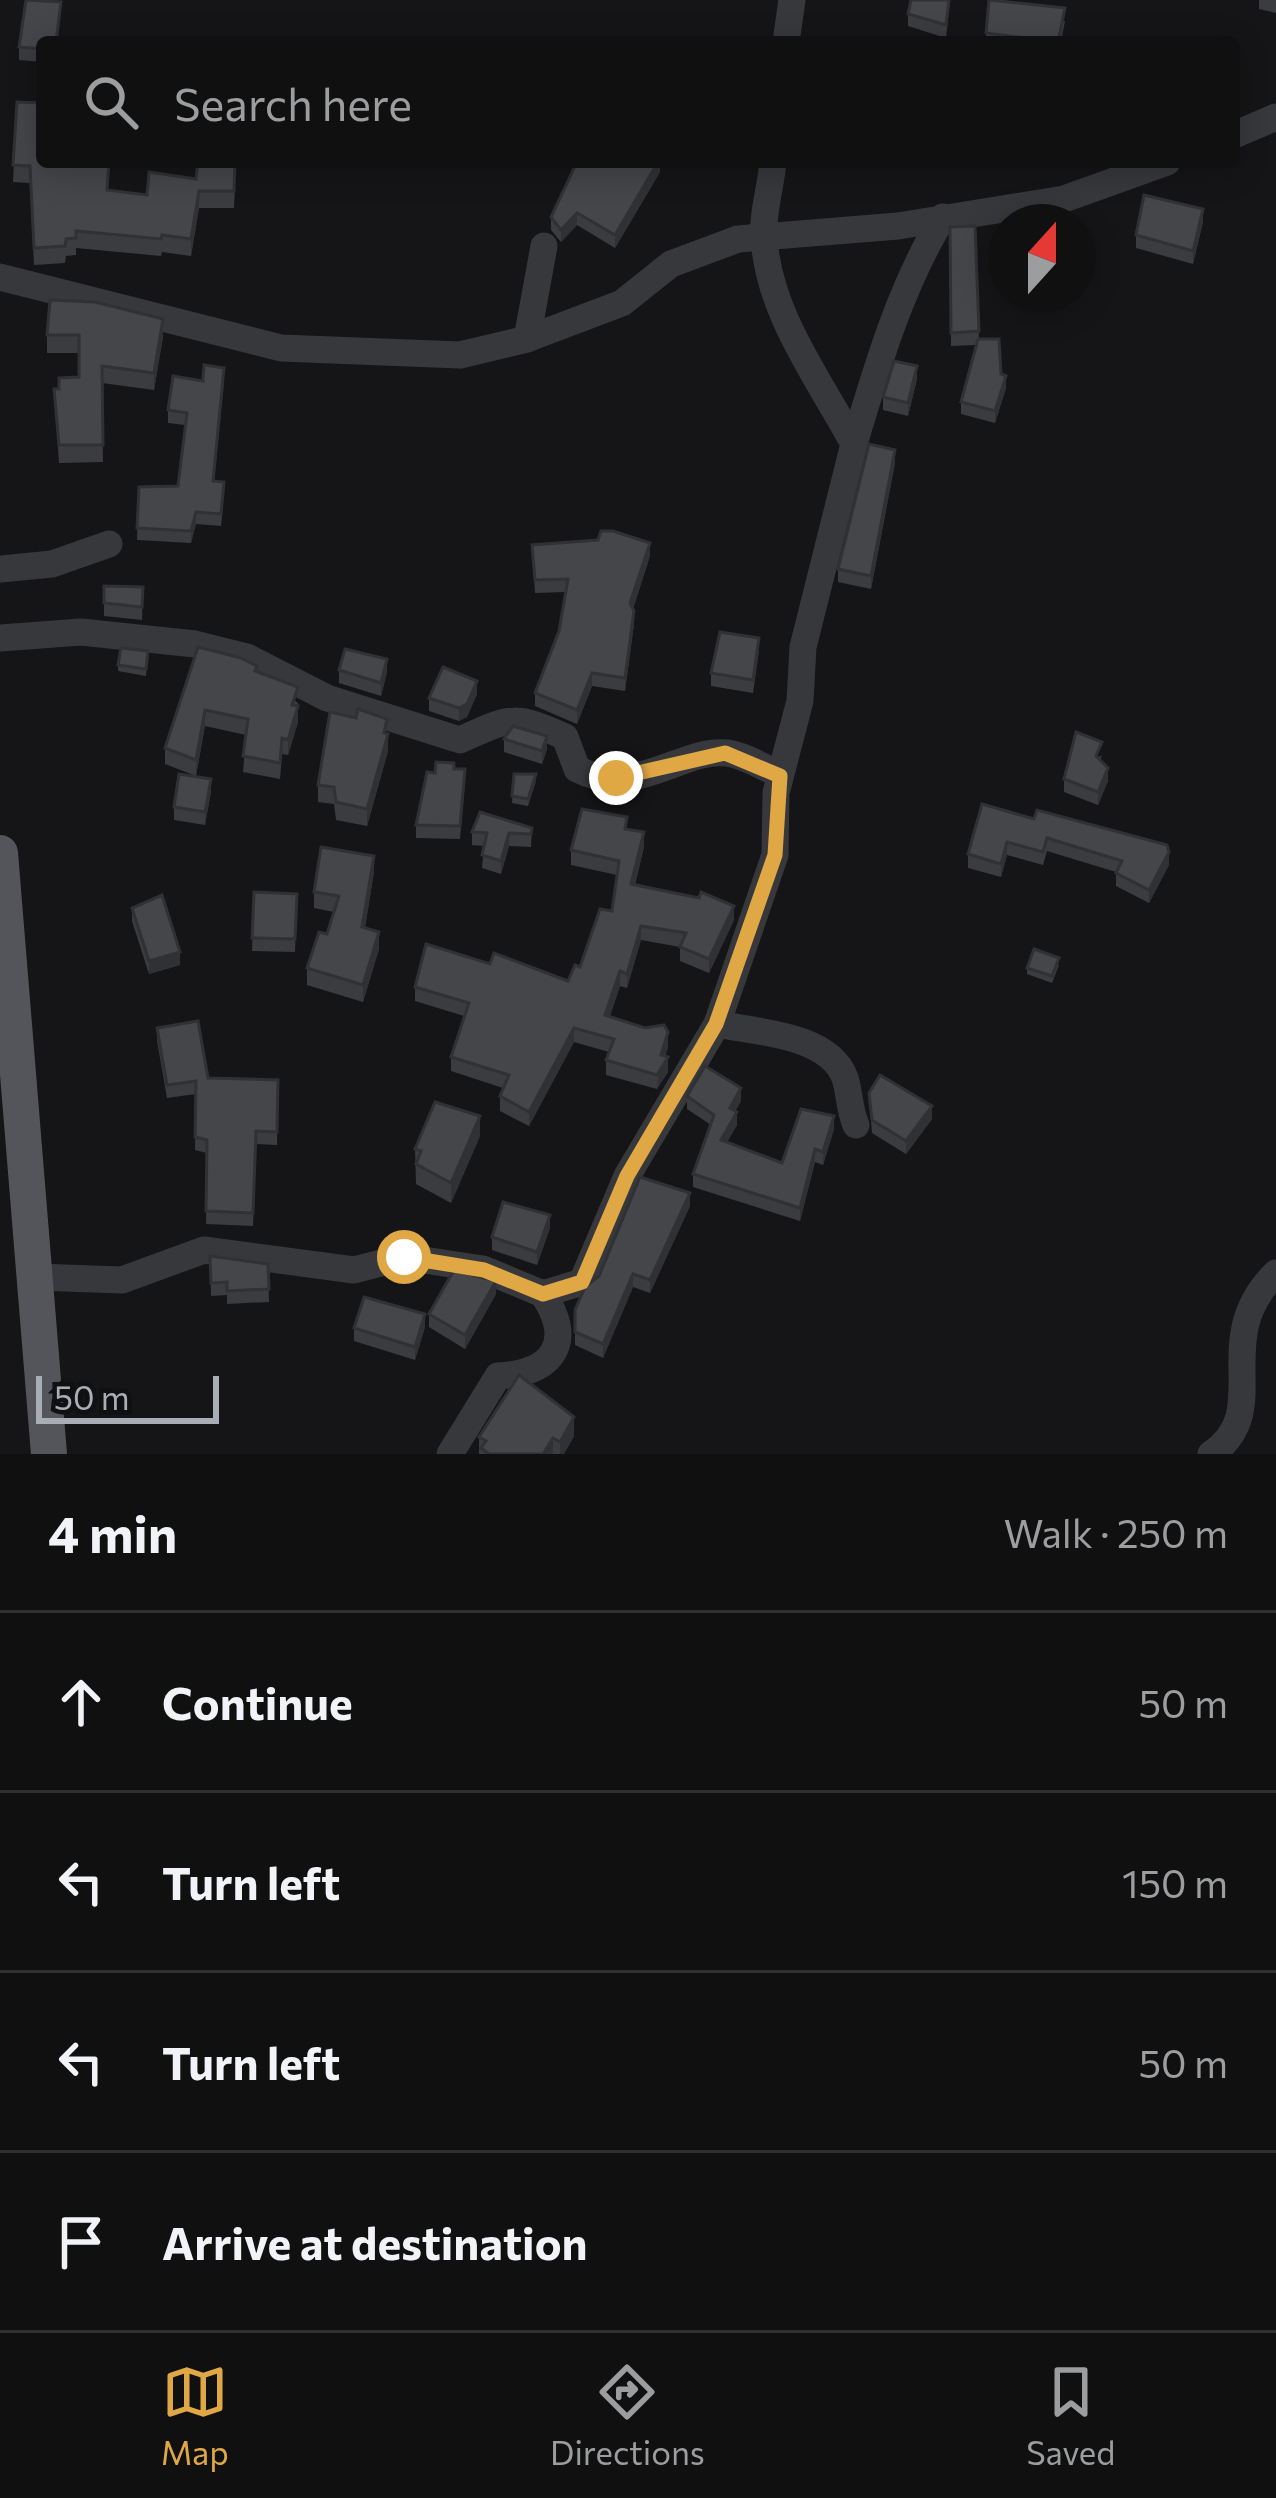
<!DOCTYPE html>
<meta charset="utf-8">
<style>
body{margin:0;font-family:Commissioner,sans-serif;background:#19191a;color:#f1f3f6}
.compass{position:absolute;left:988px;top:204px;width:108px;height:108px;border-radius:50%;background:#101011;box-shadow:0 6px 30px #0003;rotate:21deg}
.scale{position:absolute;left:36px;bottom:30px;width:183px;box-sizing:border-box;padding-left:12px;border:6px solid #a9adb6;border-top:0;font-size:33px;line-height:42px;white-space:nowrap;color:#a9adb6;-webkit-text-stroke:9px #101012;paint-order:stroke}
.stop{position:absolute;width:36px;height:36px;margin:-27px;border:9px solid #e0a745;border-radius:50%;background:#fff}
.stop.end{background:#e0a745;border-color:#fff;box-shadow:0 3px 12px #0008}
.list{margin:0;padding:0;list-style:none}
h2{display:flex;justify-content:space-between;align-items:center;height:156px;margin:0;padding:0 48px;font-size:51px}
h2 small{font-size:39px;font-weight:400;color:#9c9d9f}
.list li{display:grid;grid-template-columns:78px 1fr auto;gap:36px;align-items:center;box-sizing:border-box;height:180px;padding:0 48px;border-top:3px solid #303031}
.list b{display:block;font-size:45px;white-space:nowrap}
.list em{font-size:39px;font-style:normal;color:#9c9d9f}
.icon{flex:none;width:66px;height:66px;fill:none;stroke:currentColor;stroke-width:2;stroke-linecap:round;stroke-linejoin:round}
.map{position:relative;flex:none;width:1276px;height:1454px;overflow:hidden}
.search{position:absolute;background:#101011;box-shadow:0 6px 30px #0003;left:36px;right:36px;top:36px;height:132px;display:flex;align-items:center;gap:30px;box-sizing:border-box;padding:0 42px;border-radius:12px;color:#9c9d9f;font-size:45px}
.sheet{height:876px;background:#101011}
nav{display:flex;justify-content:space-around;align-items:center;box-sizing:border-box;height:168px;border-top:3px solid #303031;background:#101011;font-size:33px;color:#9c9d9f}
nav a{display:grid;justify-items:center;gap:6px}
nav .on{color:#e0a745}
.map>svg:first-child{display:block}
</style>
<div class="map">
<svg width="1276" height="1454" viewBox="0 0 1276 1454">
<rect width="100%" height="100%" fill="#151517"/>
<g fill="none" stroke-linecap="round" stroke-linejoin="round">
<g stroke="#37383c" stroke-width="27">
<path d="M786 42 792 0"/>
<path d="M1234 135 1276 117"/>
<path d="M0 277 281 348 460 355 527 339 622 303 671 264 738 239 898 226 1064 199 1167 162"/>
<path d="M527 339 544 246"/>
<path d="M854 444C877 367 901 285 943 217"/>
<path d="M0 569 52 564 109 544"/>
<path d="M0 638 81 632 195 644 247 657 327 698 460 740C509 718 513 713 565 737L577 769C635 799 682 748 727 753 744 755 765 768 780 775"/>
<path d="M717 1024C755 1032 829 1034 845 1078 850 1094 849 1109 856 1125"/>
<path d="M36 1277 122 1280 204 1250 354 1270 404 1257 483 1269 543 1294 582 1282 627 1176 717 1024 775 855 776 793 800 701 803 647 854 444C819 379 768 313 764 237 762 214 771 186 773 162"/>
<path d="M450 1454 498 1376C553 1373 575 1343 543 1294"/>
<path d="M1211 1454C1276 1411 1207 1340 1276 1273"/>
</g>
<path stroke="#53555a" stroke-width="36" d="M0 853 49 1454"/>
</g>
<g fill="#3a3c40">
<path d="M950 0 946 38 908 26V14Z"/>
<path d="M1259 0H1276V13L1259 9Z"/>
<path d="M54 1 61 15 42 42V62L19 60V47Z"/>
<path d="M1065 21 1061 42H986V33Z"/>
<path d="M17 102 108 190 147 195 196 179 236 162 234 208H199L191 256 162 252 161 256 76 248V255L66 256 65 263 34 265 30 183 13 182Z"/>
<path d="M660 162V172L615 248 577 225 561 242 551 230V217Z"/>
<path d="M1203 222 1193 264 1136 248V235Z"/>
<path d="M975 226 979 339 1001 374 1006 388 995 423 961 414V402L976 345 951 346 950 227Z"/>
<path d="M47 335 163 337 154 390 102 383 103 462 59 463 54 389H59L79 377V353H47Z"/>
<path d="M917 379 908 416 883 410V397Z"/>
<path d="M203 381H224L214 481 224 494 221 526 196 524 191 543 137 540 139 487 178 486 185 425 168 423V410Z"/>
<path d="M895 463 871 589 838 582V569Z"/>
<path d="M532 545 650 556 633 609 634 624 625 691 592 686 577 724 535 706V693L559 631 566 592 535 593Z"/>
<path d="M104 586 143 587 142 620 104 616Z"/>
<path d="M198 647 257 672 298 703V722L288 755 282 754 280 779 243 772 246 735 205 726 196 776 165 764V748Z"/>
<path d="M148 651 146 676 118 671V665Z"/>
<path d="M759 651 753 693 711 686V673Z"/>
<path d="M339 670 387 672 381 696 339 683Z"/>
<path d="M477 694 467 717 459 721 429 711V698Z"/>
<path d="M387 734 388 751 367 826 336 820 334 804 318 802V785Z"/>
<path d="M504 739 547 749 542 764 504 752Z"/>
<path d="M1102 755 1100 760 1108 781 1098 805 1064 792V779Z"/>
<path d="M435 773 465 782 460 839 416 838V825Z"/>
<path d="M514 774 536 781 528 806 512 803Z"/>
<path d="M211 792 205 825 174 820V807Z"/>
<path d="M982 804 1169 865 1149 903 1116 886V872L1047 851 1043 865 1007 855 1001 877 968 868V854Z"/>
<path d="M532 828 531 847 509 846 501 874 482 868 484 846 472 845V832Z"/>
<path d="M627 829 644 847 635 885 734 920 709 973 680 961V947L641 940 627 988 620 986 610 1016 668 1047 665 1056 668 1072 657 1089 606 1075V1060L609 1052 574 1042 529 1126 500 1111V1096L503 1088 451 1071V1057L464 1016 415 1001V987L490 964 568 981 580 967 612 911 617 875 571 865V850Z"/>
<path d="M374 872 365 928 379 949 363 1002 307 985V968L327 934 334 912 314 908V892Z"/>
<path d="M254 892 297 894 295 952 252 951Z"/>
<path d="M132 908 180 965 149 974 132 921Z"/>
<path d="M1059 965 1052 983 1027 974V968Z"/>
<path d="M157 1028 208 1078 278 1080 277 1145 256 1144 253 1226 206 1224 207 1153 195 1150 196 1094 167 1098 157 1041Z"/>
<path d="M869 1093 932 1119 906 1154 872 1133Z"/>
<path d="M687 1096 741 1101 735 1111 737 1125 727 1142 782 1163 834 1129 823 1165 815 1162 800 1221 693 1187V1174L711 1125 687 1109Z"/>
<path d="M480 1136 451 1203 416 1184 415 1149Z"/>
<path d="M690 1206 650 1293 633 1287 603 1358 575 1345V1310Z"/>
<path d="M550 1228 537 1265 492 1250V1237Z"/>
<path d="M210 1256 268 1264 269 1302 227 1304V1295L211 1296Z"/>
<path d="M496 1294 465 1349 429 1327V1314Z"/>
<path d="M425 1327 415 1360 354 1341V1328Z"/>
<path d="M574 1436 564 1454H479V1437Z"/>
</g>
<g fill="#303134">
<path d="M658 162H660V172L615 248V235Z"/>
<path d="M199 191V208L191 256V239Z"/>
<path d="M1203 209V222L1193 264V251Z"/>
<path d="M577 213V225L561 242V230Z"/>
<path d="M163 319V337L154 390V373Z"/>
<path d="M917 366V379L908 416V403Z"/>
<path d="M1006 376V388L995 423V411Z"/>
<path d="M895 450V463L871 589V576Z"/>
<path d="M196 512V524L191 543V531Z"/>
<path d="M650 543V556L630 616V603Z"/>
<path d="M634 611V624L625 691V678Z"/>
<path d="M387 659V672L381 696V683Z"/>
<path d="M592 673V686L577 724V710Z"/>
<path d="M477 681V694L467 717 459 721V708Z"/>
<path d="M298 706V722L288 755V740Z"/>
<path d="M205 710V726L196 776V760Z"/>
<path d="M388 734V751L367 826V809Z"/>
<path d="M547 736V749L542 764V751Z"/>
<path d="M1108 768V781L1098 805V792Z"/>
<path d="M211 779V792L205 825V812Z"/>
<path d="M644 832V847L631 899V884Z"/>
<path d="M509 833V846L501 874V861Z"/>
<path d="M1007 842V855L1001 877V864Z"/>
<path d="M1169 852V865L1149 903V890Z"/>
<path d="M374 856V872L362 944V927Z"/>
<path d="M734 906V920L709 973V959Z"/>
<path d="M641 926V940L627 988V974Z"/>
<path d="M379 932V949L363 1002V985Z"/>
<path d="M180 952V965L149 974V961Z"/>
<path d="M620 971V986L605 1030V1015Z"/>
<path d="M574 1028V1042L529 1126V1112Z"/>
<path d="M668 1032V1047L662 1068 668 1057V1072L657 1089 661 1055Z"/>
<path d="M741 1088V1101L730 1121V1108Z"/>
<path d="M932 1106V1119L906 1154V1141Z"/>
<path d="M737 1112V1125L721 1153V1140Z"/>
<path d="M480 1116V1136L451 1203V1183Z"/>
<path d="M834 1116V1129L823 1165V1152Z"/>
<path d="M815 1149V1162L800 1221V1208Z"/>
<path d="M690 1193V1206L650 1293V1280Z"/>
<path d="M550 1215V1228L537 1265V1252Z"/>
<path d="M633 1274V1287L603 1358V1344Z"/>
<path d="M496 1281V1294L465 1349V1335Z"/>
<path d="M425 1314V1327L415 1360V1347Z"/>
<path d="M574 1417V1436L564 1454H560V1442Z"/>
<path d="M553 1438V1454H543Z"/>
</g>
<g fill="#44464a" stroke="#303134" stroke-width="3">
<path d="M26 0 61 2 56 42H42V49L19 47Z"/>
<path d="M911 0H949L946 25 908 14Z"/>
<path d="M989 0 1065 8 1058 42 986 33Z"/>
<path d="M17 102 42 103V162H109L107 190 147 195 149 172 196 179 198 162H235L234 191H199L191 239 162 235 161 239 76 231V238L66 239 65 246 34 248 30 166 13 165Z"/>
<path d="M577 162H658L615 235 577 213 561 230 551 217Z"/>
<path d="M1144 195 1203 209 1193 251 1136 235Z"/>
<path d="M975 226 979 331 951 333 950 227Z"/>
<path d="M50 300 95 302 163 319 154 373 102 366 103 445H59L54 389H59V378L79 377V335H47Z"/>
<path d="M978 339H999L1001 374 1006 376 995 411 961 402Z"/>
<path d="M894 361 917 366 908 403 883 397Z"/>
<path d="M204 365 224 368 213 481 224 482 221 514 196 512 191 531 137 528 139 487 178 486 187 413 168 410 173 376 203 381Z"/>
<path d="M869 444 895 450 871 576 838 569Z"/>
<path d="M601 531H613L650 543 630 603 634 611 625 678 592 673 577 710 535 693 559 631 568 579 535 580 532 545 598 540Z"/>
<path d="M104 586 143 587 142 607 104 603Z"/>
<path d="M720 632 759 638 753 680 711 673Z"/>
<path d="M198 647 241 658 257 666 255 671 298 687 292 705 298 706 288 740 282 738 280 763 243 756 248 719 205 710 196 760 165 748Z"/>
<path d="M121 648 148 651 146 669 118 665Z"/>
<path d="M345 649 387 659 381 683 339 670Z"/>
<path d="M443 667 477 681 467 704 459 708 429 698Z"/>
<path d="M358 709 387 719 384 733 388 734 367 809 336 802 334 787 318 785 330 712 356 718Z"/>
<path d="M513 726 547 736 542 751 504 739Z"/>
<path d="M1076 732 1102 742 1096 756 1108 768 1098 792 1064 779Z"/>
<path d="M436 762 454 763V769H465L460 826 416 825 427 772 435 773Z"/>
<path d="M179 774 211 779 205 812 174 807Z"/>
<path d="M514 774H536L528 799 512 796Z"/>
<path d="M982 804 1034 819 1037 810 1167 845 1169 852 1149 890 1116 873 1122 861 1047 838 1043 852 1007 842 1001 864 968 854Z"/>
<path d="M582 809 627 817 625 829 644 832 631 884 699 898 701 892 734 906 709 959 680 947 686 933 641 926 627 974 620 971 605 1015 645 1028 664 1025 668 1032 661 1055 668 1057 657 1075 606 1060 614 1039 574 1028 529 1112 500 1096 509 1075 451 1057 469 1003 415 987 426 944 490 964 494 953 568 981 575 965 580 967 600 909 612 911 619 861 571 850Z"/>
<path d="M480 812 532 828 531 834 509 833 501 861 482 855 487 833 472 832Z"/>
<path d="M321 847 374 856 362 927 379 932 363 985 307 968 319 932 327 934 339 896 314 892Z"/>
<path d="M254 892 297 894 295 939 252 938Z"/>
<path d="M162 895 180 952 149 961 132 908Z"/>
<path d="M1034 949 1059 958 1052 976 1027 968Z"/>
<path d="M198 1021 208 1078 278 1080 277 1132 256 1131 253 1213 206 1211 207 1140 195 1137 196 1081 167 1085 157 1028Z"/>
<path d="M705 1066 741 1088 730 1108 737 1112 721 1140 782 1163 801 1109 834 1116 823 1152 815 1149 800 1208 693 1174 714 1115 687 1096Z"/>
<path d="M880 1075 932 1106 906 1141 872 1120 869 1093Z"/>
<path d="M435 1102 480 1116 451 1183 416 1164 421 1151 415 1149Z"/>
<path d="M640 1177 690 1193 650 1280 633 1274 603 1344 575 1332V1310L585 1287 599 1276Z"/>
<path d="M503 1202 550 1215 537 1252 492 1237Z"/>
<path d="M210 1256 268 1264 269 1289 227 1291V1282L211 1283Z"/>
<path d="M454 1270 496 1281 465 1335 429 1314Z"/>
<path d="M364 1297 425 1314 415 1347 354 1328Z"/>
<path d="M519 1375 574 1417 560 1442 553 1438 543 1454H489L481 1448 486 1441 479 1437Z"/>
</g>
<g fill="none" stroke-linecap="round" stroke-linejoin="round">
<path stroke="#e0a745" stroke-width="15" d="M404 1257 484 1270 543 1294 582 1282 627 1176 716 1024 775 855 780 776 725 753 616 778"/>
</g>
</svg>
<svg class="compass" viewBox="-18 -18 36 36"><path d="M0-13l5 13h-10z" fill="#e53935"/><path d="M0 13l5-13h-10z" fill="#9c9d9f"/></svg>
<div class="scale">50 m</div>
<div class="stop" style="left:404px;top:1257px"></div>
<div class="stop end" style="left:616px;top:778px"></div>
<div class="search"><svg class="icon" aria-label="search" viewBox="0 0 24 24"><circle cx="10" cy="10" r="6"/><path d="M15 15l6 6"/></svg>Search here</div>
</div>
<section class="sheet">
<h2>4 min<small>Walk · 250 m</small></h2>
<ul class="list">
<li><svg class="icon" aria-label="ahead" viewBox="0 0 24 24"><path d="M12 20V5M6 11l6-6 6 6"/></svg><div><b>Continue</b></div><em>50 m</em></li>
<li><svg class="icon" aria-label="left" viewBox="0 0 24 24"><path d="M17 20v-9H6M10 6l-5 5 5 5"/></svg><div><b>Turn left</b></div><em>150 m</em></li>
<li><svg class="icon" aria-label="left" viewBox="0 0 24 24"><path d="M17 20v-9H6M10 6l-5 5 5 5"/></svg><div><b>Turn left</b></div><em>50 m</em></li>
<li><svg class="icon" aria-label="arrive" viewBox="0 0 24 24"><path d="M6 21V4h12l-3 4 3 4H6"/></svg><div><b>Arrive at destination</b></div></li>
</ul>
</section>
<nav>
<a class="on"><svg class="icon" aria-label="map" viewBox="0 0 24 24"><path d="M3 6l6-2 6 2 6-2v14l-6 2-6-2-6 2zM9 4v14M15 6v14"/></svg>Map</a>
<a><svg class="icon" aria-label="directions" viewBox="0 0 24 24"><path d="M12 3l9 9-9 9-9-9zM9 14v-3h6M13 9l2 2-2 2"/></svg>Directions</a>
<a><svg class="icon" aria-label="saved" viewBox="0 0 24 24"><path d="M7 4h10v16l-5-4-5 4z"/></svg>Saved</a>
</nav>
